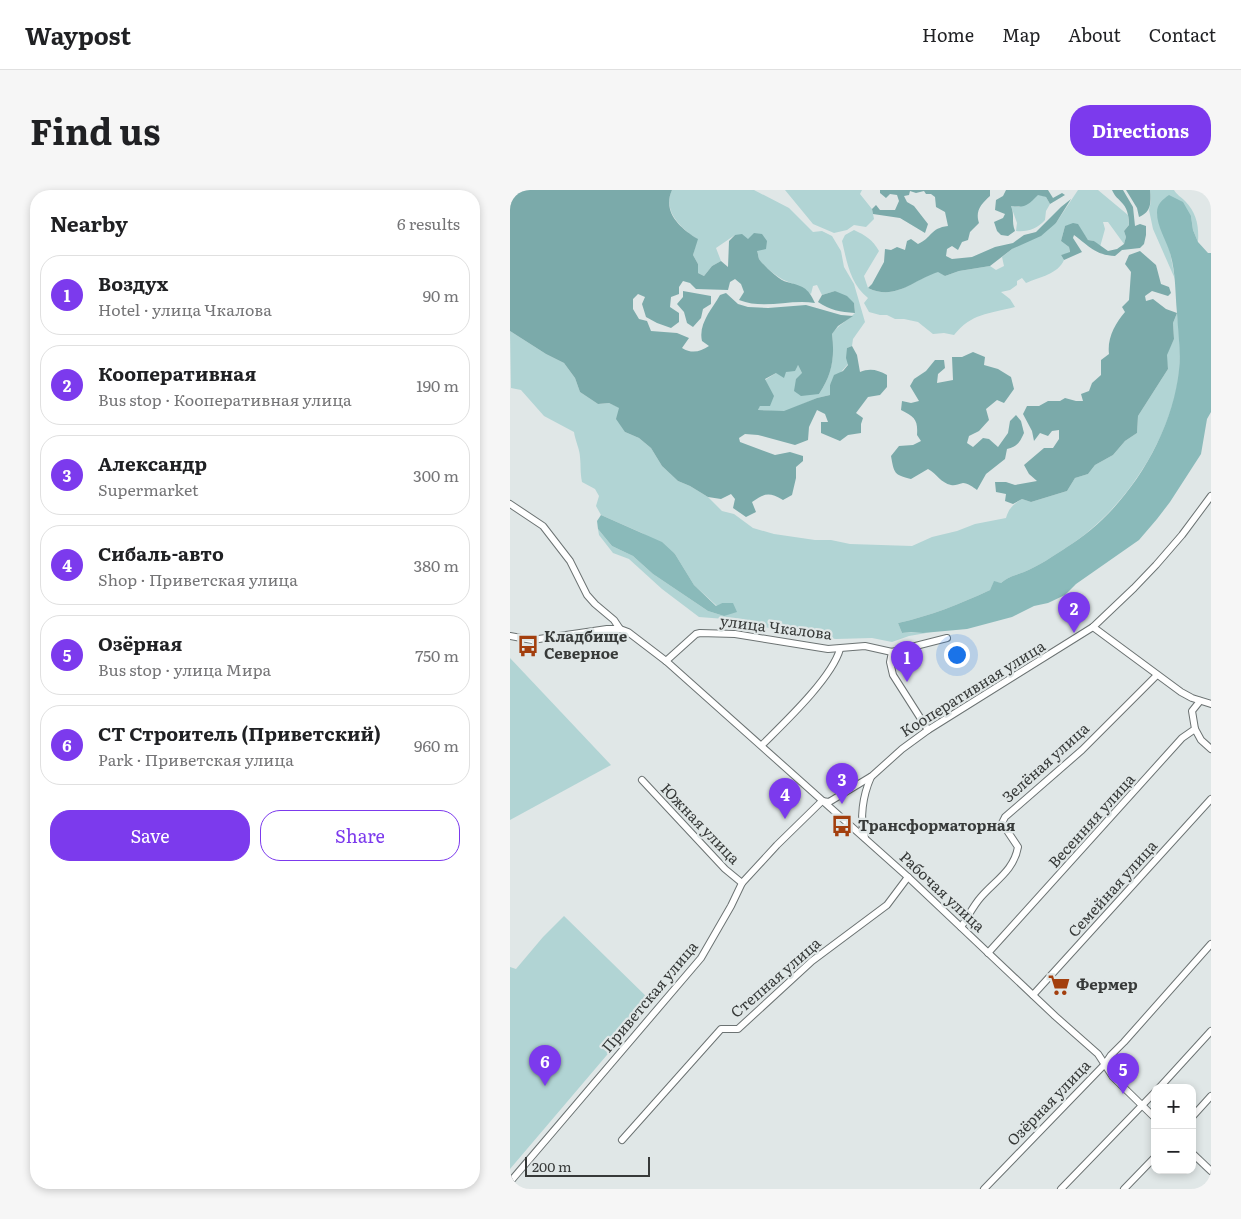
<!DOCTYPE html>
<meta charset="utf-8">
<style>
body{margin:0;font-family:Literata,serif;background:#f6f6f6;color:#202124}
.controls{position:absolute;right:15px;bottom:15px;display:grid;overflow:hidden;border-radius:10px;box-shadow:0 2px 8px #0003}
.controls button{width:45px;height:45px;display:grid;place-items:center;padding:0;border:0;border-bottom:1px solid #e0e0e0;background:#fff;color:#202124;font:25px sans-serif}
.scale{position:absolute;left:15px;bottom:12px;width:125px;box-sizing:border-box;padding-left:5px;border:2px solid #373a39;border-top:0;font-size:14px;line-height:18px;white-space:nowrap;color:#373a39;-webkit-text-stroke:4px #e0e7e7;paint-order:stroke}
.you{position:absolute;left:446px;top:464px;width:18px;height:18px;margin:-12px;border:4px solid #fff;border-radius:50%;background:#1a73e8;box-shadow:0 0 0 8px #1a73e833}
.badge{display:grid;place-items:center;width:32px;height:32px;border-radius:50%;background:#7c3aed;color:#fff;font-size:16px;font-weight:700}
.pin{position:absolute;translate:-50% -41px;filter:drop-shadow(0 1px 2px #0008)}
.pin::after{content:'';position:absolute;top:26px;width:18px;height:15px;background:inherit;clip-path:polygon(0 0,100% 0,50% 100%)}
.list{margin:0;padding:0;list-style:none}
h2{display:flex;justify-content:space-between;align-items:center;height:65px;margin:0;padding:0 20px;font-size:21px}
h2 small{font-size:16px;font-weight:400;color:#757577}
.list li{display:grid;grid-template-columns:32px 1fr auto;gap:15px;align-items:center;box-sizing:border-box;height:80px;margin:0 10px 10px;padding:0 10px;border:1px solid #e0e0e0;border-radius:20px}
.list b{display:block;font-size:19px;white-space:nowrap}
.list p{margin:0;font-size:16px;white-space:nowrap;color:#757577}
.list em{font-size:16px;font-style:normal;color:#757577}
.actions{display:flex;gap:10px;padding:15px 20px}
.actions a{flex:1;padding:11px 0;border:1px solid #7c3aed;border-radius:20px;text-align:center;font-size:18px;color:#7c3aed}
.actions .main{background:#7c3aed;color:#fff}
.map{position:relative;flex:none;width:701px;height:999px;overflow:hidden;border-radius:20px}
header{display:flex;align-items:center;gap:30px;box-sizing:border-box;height:70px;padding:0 25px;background:#fff;border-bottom:1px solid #e0e0e0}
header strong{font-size:24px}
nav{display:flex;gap:28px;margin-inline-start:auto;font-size:18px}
.intro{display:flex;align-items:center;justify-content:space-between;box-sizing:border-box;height:120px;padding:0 30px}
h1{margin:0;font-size:35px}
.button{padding:12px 22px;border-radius:20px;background:#7c3aed;color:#fff;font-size:18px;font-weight:700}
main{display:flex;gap:30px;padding:0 30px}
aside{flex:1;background:#fff;border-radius:20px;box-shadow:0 2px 8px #0003}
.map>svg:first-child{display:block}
</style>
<header>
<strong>Waypost</strong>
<nav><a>Home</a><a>Map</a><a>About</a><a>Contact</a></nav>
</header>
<div class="intro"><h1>Find us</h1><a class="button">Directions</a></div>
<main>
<aside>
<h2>Nearby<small>6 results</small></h2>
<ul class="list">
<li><span class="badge">1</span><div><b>Воздух</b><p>Hotel · улица Чкалова</p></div><em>90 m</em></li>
<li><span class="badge">2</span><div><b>Кооперативная</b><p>Bus stop · Кооперативная улица</p></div><em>190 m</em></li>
<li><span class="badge">3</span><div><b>Александр</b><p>Supermarket</p></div><em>300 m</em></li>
<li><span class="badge">4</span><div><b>Сибаль-авто</b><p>Shop · Приветская улица</p></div><em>380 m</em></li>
<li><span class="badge">5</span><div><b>Озёрная</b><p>Bus stop · улица Мира</p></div><em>750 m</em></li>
<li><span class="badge">6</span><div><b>СТ Строитель (Приветский)</b><p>Park · Приветская улица</p></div><em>960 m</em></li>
</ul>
<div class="actions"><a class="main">Save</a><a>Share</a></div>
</aside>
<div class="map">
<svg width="701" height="999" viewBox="0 0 701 999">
<rect width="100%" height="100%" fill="#e0e7e7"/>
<g fill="#b1d4d4">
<path d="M162 0H244L279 18 303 42 312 41 322 46 331 61 334 77 344 94 355 132 343 149 342 156 337 158 338 174 320 195V205L307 208 274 222 248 220 258 197 255 190 266 183 276 182 288 175 292 183 309 204C322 185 325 166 322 144 328 135 337 131 345 123L344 113 325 101 312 105 307 95 303 96 301 104C288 93 276 94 263 83 259 80 252 74 249 69 248 66 248 63 247 61 242 51 235 48 225 45L206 58 211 71 202 76 194 86 188 83V74L183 65 187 49C171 38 152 21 162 0Z"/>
<path d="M275 0H352L350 4 362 19 364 29 356 37 344 35 337 40 324 43 303 34Z"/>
<path d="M568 0H588L618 25 619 35 614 41 616 47 614 54 598 32H593L595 39 590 57 584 51 578 50 573 43 555 36 551 51 559 57 560 63 551 65 554 70C548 84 530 87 516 93L512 88 507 91V95L500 100 491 102 500 109 505 117C478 124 462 123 444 145L434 143 423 144 408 132 394 129H385L377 125H370L359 122 354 113 358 108C340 94 337 72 332 51L335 45 344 40C355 45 363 50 369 61L354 86 358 98C386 111 403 90 428 81L435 86 449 81 480 76 486 80 494 76 492 67 502 59 546 33Z"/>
<path d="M640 0H664C667 5 671 7 675 11 687 23 689 37 688 52L683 40 681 26 647 23 660 62 665 89 643 39 639 20 641 11Z"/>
<path d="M528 4 536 7 540 14 536 21 535 30C527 39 518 42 506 41L507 33 501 16 509 17Z"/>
<path d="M667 123C670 149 672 179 665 206 650 264 608 325 557 357 545 365 527 377 514 382 504 386 499 386 491 393L484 392 480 400C450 414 420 426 388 433L392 443C402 441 412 444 422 442L399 446 382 452 362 448 326 449 301 446 249 436 238 435 234 429H215L189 427 152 399 119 369 103 363 89 345 88 339 102 356 123 366 143 384 198 421 214 426 212 413 207 416 184 395 165 364 132 343 91 325 86 316 89 306 85 299 72 292C70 281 71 277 70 267 70 260 65 250 64 242L34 226 11 200 1 198 0 141 36 164 54 173 65 188 70 202 88 214 99 213 110 218 115 242 129 248 141 258 152 276 168 291 180 296 198 307 212 321 224 324 243 338 264 344 305 350H321L340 354 402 356 422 347 447 341 465 334 496 328C499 318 503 314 512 309L521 312 557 301 565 288 578 284 585 275 603 265 615 251 627 243 628 226 658 179 656 165 664 149 663 133Z"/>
<path d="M0 468 101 575 0 630Z"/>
<path d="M54 726 142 812 0 979V777L6 779 33 747Z"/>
</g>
<g fill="#7baaaa">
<path d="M0 0H5L6 1V0H162C152 22 170 38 188 49L183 65 188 74V83L194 86 202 76 211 71 218 77 219 51 225 45 232 44 238 49 244 43 252 44 257 51 256 59 247 61C248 63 248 66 249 69 253 75 270 91 277 92 292 96 298 97 305 113 279 109 254 120 229 110L234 102 231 94 225 89 220 92 218 100 186 99 180 93 173 91 169 97V104L161 107 160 117 169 123V132L161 138 147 133 136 127 132 114 135 107 128 104 123 109V119L129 129 137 131 141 141 167 143 179 148 172 158C182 164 190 162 199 156L192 151C188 134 202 119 210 105L216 103 228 114 238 117 258 118 296 115 331 125 343 126 328 136 322 144C325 167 322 185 309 204L291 206 284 201 286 189 292 183 288 175 285 181 276 182 274 188 266 183 255 189 264 206 260 216H250L248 220 274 221 307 208 320 205V195L324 185 333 181 338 175 336 168 337 158 342 156 347 165 350 182C360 178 368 180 377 185V197L370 205 358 207 346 223 353 228 351 234V243L338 245 330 251 311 243V232H318L315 224 307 220 299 237 298 250 285 255 248 245 235 244 229 248 230 252 265 265 280 262 293 266V271L286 277V288L282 305 273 310C259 302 255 303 242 312L246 322 236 327 223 318 225 309 221 304 211 309 198 307 180 296 168 291 152 276 141 258 129 248 115 242 106 229 109 218 99 213 88 214 70 202 65 188 54 173 36 164 0 141Z"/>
<path d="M370 0H480V6C471 14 465 21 469 33L460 42 458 50 452 52 448 60 442 56 437 59 436 66 442 69 462 67 485 57 503 53 514 45 526 42 551 17 561 9 546 33 531 46 502 59 480 76 449 81 435 86 428 82C403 90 386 111 358 98L362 94 374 72 375 59 381 60 387 57 395 60 397 51 401 49 408 54C422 48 420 38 438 36L435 22 426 17 425 7 421 4H416L414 1 406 3 400 1 399 5 394 6 397 12 404 16 418 34 415 43 390 28 363 24 362 19 366 15 370 20H385L389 11 387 5 380 4 376 8 370 3Z"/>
<path d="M496 0H538L543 8 552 3 555 5 540 14 536 7 528 5C518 15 516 18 501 16 505 26 501 31 505 41L498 46 491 45 487 41 484 32 493 28 495 24 485 20 486 10 493 6Z"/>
<path d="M602 0H613L623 17 625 36 630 34 636 36V45L634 54 630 58 612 60 605 66C585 65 579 56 564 45L563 48 572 62 554 70 551 65 560 62 559 57 551 51 555 36 563 33 568 34 578 50 584 51 598 61 607 59 614 54 616 47 614 41 619 35C619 28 618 20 613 14 608 8 605 7 602 0Z"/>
<path d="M616 0H640C641 11 642 22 629 27L627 18Z"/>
<path d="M630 61 646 75 651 94 659 97 661 103 658 106 642 101 635 106 636 111 643 109 656 119 667 123 663 133 664 149 657 165 658 179 628 226 627 243 615 251 603 265 585 275 578 284 565 288 557 301 521 312 512 309 503 314 495 311 496 304 486 302 485 292H496L505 295 527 291 519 284 514 275 534 258H543L549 249V240L542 241 538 246 530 243 524 251 522 241 513 224 517 216H529L538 211H550L555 208 566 211H573L571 204 579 201 582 193 591 185V170L599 164C597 148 605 134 615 122L612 117 619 110 621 82 615 74 619 65Z"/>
<path d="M173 101 201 106V114L193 119 191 128 183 137 177 133 174 122 167 114 173 107Z"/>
<path d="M325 101 337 106 344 113 345 123C330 122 320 120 308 112L312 105Z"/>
<path d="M463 162 475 167 474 175 488 179 501 187 504 199 494 213 487 210 476 219 479 230 469 241 459 246 457 253 463 257 473 248 479 249 488 257 498 243 500 231 506 225 511 231 514 243C510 252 507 257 497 259L495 269 476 284 467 300C463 297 458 293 453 293 448 294 445 296 441 295 431 293 427 284 418 279L401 289C384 285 384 283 381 266L389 256 403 255 411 251 407 245C408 230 405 227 391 220L392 211 401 213 409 211 400 196 404 189 416 181 425 170H434L435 178 428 184 427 193 443 190 442 167H452Z"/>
</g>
<g fill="#8ababa">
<path d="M659 5 673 12 681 26 683 40 688 52 698 63H701V222L697 229 691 264 660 312 647 329 629 350 566 394 555 405 538 413 524 416 502 427 457 439 413 443 401 442 392 443 388 433C420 426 450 414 480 400L484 391 491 393C499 386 504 386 514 382 527 377 545 365 557 357 615 322 662 247 669 180 671 161 668 142 667 123 665 102 666 83 660 63 656 50 647 36 647 23 647 14 652 10 659 5Z"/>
<path d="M91 325 152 352 165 364 184 395 206 416 212 413H223L227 422 214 426 198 421 143 384 123 366 102 356 88 339 87 331Z"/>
</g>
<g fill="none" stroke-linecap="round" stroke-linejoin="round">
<g stroke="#6c7373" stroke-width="8">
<g id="minor">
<path d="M0 314 33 336 60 371 77 405 85 414 104 430 110 439"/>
<path d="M583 437 671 502 682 508 701 514"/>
<path d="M0 446 22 450 97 439H110L118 442 156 471 398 687 545 826 588 864 603 887 645 928"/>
<path d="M382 462 380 472 383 485 418 540"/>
<path d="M156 471 186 444 190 443 225 444 318 459 355 456 382 462 437 448"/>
<path d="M685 539 691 550 701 559"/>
<path d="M252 555C274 533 322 488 330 459"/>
<path d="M132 590 215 679 232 693"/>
<path d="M355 648C349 629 353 605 361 587"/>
<path d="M451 737C458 727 463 716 471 707 486 690 504 680 508 657L492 633 495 627 572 560 647 485"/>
<path d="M478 763 672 548 685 539 682 521 690 511"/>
<path d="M523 805 701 609"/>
<path d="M649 898 701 841"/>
<path d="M682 927 701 906"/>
<path d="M112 950 211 839H228L302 771 377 715 398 687"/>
<path d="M682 963 701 981"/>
<path d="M0 992 191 768 221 716 232 693 267 655 312 611 319 612 362 586 392 559 418 540 583 437 624 398 646 375 672 345 701 306"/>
<path d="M474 999 595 874 601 865 614 852 701 754"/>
<path d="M551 999 645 902"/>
<path d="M614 999 645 967"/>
</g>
</g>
<use href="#minor" stroke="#fff" stroke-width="6"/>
</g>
<defs>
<g id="bus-bare" transform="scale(1.725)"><path d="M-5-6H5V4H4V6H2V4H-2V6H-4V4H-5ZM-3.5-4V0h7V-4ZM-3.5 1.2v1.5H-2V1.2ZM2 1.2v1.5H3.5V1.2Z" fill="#a33f0e" stroke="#e0e7e7" stroke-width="2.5" paint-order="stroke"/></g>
<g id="supermarket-bare" transform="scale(1.725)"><path d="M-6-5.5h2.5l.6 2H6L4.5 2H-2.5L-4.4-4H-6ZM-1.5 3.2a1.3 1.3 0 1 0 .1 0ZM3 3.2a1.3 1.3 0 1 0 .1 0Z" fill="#a33f0e" stroke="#e0e7e7" stroke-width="2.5" paint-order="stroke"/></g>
</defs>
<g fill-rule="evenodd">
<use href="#bus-bare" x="18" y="456"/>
<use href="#bus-bare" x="332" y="636"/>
<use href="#supermarket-bare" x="549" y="795"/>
</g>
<g text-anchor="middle" stroke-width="4.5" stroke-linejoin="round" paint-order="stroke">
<g font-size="15" fill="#373a39" stroke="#e0e7e7">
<text transform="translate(266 438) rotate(7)" y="5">улица Чкалова</text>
<text transform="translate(463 499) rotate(-32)" y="5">Кооперативная улица</text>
<text transform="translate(536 573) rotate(-42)" y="5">Зелёная улица</text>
<text transform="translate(582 631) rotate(-48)" y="5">Весенняя улица</text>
<text transform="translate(190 634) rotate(46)" y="5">Южная улица</text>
<text transform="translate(603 699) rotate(-48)" y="5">Семейная улица</text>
<text transform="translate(432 702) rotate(43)" y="5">Рабочая улица</text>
<text transform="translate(266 788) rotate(-41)" y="5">Степная улица</text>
<text transform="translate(140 807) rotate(-50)" y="5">Приветская улица</text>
<text transform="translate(539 913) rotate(-46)" y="5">Озёрная улица</text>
</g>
<g font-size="15" font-weight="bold" fill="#373a39" stroke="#e0e7e7" text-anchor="start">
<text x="34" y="452">Кладбище<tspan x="34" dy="17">Северное</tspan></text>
<text x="348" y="641">Трансформаторная</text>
<text x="566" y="800">Фермер</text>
</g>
</g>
</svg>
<div class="controls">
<button>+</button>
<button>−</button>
</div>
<div class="scale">200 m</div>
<div class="you"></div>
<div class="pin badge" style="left:397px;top:492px">1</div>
<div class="pin badge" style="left:564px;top:443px">2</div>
<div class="pin badge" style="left:332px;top:614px">3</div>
<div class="pin badge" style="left:275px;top:629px">4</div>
<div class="pin badge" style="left:613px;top:904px">5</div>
<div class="pin badge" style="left:35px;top:896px">6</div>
</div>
</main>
